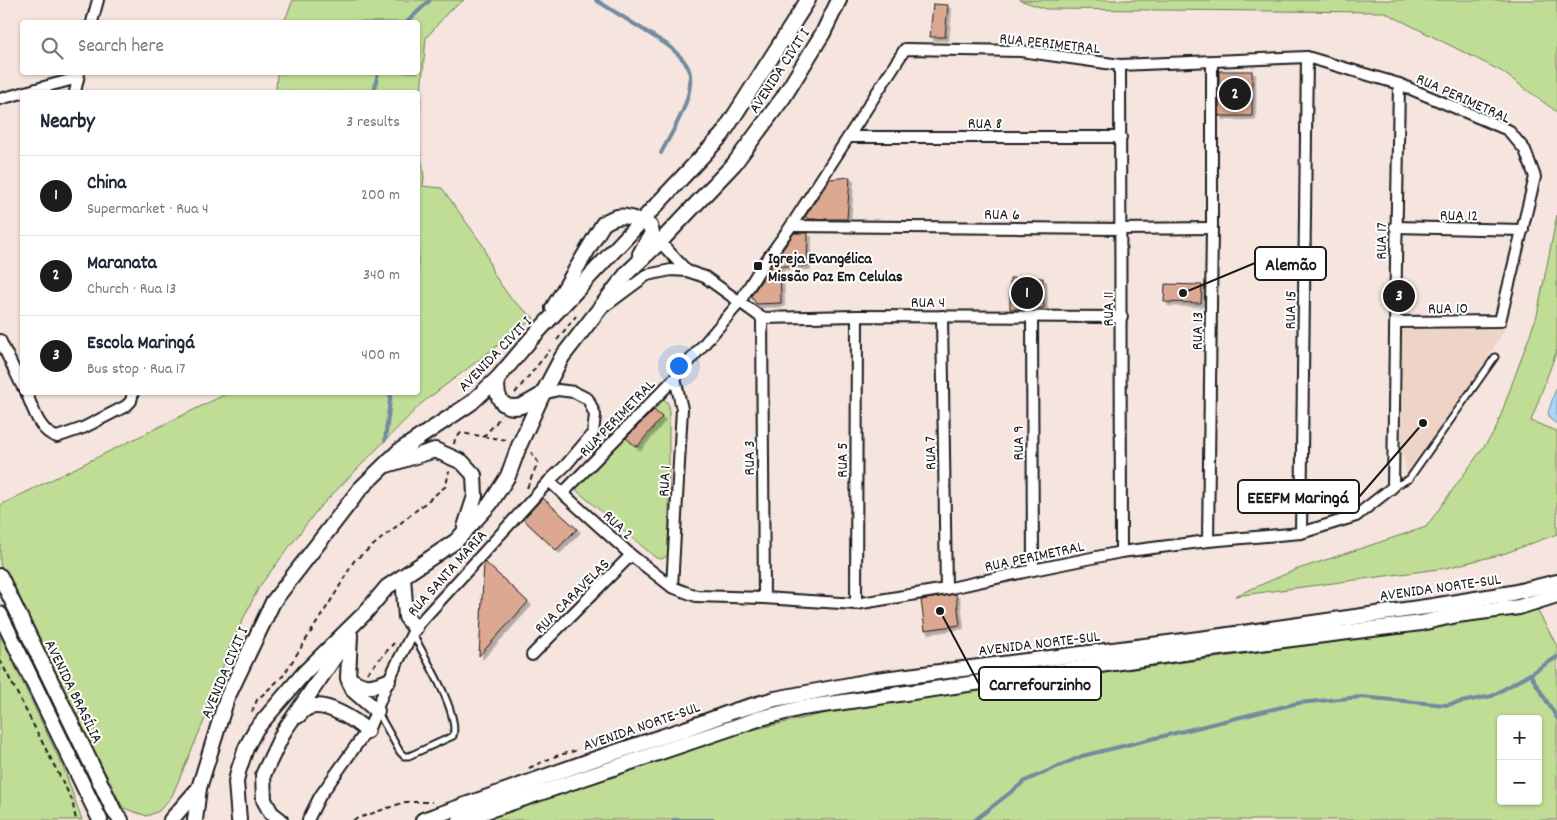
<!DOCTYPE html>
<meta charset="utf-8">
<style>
body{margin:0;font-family:Dekko,sans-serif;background:#f2f2f3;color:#1f2937}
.controls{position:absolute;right:15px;bottom:15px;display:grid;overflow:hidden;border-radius:5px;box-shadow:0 1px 4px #0004}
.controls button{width:45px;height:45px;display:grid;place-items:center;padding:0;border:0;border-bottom:1px solid #e0e1e3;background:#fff;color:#1f2937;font:25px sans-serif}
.you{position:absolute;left:678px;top:365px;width:18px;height:18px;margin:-12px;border:4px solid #fff;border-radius:50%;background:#1a73e8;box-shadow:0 0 0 8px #1a73e833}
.badge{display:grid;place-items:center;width:32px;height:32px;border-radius:50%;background:#1c1c1c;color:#fff;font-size:16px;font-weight:700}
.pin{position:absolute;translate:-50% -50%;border:2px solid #fff;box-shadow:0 1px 5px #0006}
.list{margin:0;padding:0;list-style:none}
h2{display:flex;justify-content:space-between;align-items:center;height:65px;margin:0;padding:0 20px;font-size:21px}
h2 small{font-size:16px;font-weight:400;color:#747a83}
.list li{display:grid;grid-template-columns:32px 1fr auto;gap:15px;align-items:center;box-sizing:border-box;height:80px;padding:0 20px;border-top:1px solid #e0e1e3}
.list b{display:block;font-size:19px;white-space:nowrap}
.list p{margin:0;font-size:16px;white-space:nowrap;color:#747a83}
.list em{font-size:16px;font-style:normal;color:#747a83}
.icon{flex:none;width:28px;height:28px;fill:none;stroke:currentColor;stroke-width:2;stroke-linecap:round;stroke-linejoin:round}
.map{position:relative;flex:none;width:1557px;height:820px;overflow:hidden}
.search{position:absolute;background:#fff;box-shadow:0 1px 4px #0004;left:20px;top:20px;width:400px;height:55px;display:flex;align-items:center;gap:12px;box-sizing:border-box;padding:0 18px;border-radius:5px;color:#747a83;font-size:19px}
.panel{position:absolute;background:#fff;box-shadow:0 1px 4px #0004;left:20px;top:90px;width:400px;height:305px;border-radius:5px}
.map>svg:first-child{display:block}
</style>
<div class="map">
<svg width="1557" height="820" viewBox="0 0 1557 820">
<defs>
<filter id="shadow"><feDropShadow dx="3.5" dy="3.5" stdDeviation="0" flood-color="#0004"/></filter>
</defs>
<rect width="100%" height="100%" fill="#f5e5de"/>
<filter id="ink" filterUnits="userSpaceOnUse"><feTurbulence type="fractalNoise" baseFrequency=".02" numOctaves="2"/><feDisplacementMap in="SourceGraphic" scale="10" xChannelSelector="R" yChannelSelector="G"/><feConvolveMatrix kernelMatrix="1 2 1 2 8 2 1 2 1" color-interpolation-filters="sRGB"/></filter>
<g filter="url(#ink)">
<path fill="#eed3c7" d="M1505 329 1464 395 1408 478 1402 450V330Z"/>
<g fill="#bfdd95" stroke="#6e7c58" fill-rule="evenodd">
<path d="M293 0H464L449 11 426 38 421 92 419 142 424 177 423 186 442 188 484 247 493 273 511 299 534 318 422 403 318 509 259 587 229 648 207 714 172 796 159 811 147 816 123 808 0 564V505L228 393 418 392V92H276L277 73 418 72V22H284Z"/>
<path d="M1019 0H1557V112L1501 71 1384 12 1046 9Z"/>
<path d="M1557 215V350L1531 421 1557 431V534L1503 554 1446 568 1235 596 1295 570 1426 527 1495 431 1537 315Z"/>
<path d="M663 397 669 405V550L667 556 662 559 656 558 575 489 653 398Z"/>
<path d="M1535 606 1557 646V820H479L730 735 853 707 1363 638ZM1501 719H1538V801H1501Z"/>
<path d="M0 635 64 769 82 820H0Z"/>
</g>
<path fill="#abd5f6" stroke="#728b9f" d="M1557 385V424L1551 420 1548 413Z"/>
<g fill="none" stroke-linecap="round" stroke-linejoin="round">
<g stroke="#728b9f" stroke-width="4">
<path d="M596 0 666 44C675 51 686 60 689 70 696 95 672 132 661 153"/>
<path d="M407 22 430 0"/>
<path d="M374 92 378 72"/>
<path d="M385 440 391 392"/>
<path d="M1530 674 1557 718"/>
<path d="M673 820H714"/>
<path d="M975 820 1025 781 1082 756 1298 703 1361 697 1446 705 1492 696 1530 674 1557 657"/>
</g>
</g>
<g fill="#dda892" stroke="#1c1c1c" filter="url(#shadow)">
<path d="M933 4 948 5 945 37H930Z"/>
<rect x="1219" y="71" width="33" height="45"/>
<path d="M850 177 847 219H809L805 217 830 179Z"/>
<path d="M794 233H808L807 266H780L781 303 756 304 751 296Z"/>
<path d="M1010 278H1043L1044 308 1010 309Z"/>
<path d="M1165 284 1202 285 1201 303 1164 302Z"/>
<path d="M654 410 662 417 637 447 626 438Z"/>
<path d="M543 498 577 529 556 550 523 519Z"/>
<path d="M485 562 528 602 479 656 484 563Z"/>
<path d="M956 594 960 625 925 630 921 600Z"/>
</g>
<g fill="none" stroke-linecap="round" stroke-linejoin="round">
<g stroke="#1c1c1c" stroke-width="9">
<g id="lane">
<path d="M1393 487 1409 479 1495 357"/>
<path d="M377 711 400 752 404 756H409L453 736C460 713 424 656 413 634"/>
</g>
</g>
<g stroke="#1c1c1c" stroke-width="14">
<g id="street">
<path d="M92 22 98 0"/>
<path d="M1120 65 1121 552"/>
<path d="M25 92 78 78"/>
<path d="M75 92 79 74"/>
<path d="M0 99 22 93"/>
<path d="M849 137H1121"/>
<path d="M791 226 1121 229 1212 228"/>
<path d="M1395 227 1523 230"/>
<path d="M660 242 687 271"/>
<path d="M608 304 647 275 671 270 687 271 705 277 762 318 857 316 1122 317"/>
<path d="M942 316 946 589"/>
<path d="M1032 317 1033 570"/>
<path d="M762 318 764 598"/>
<path d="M0 340 22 386"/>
<path d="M26 392C33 408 39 432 57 437L83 428 126 406 131 401 133 392"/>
<path d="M549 481 631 555 672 587 696 596 764 598 856 604 946 589 1033 570 1121 552 1208 541 1301 533 1356 516 1393 487C1395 353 1396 218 1399 84"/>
<path d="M563 493 675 378 739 303 760 269 791 226 905 49 1021 51 1120 65 1307 57 1399 84 1508 130 1525 150 1535 177 1500 321 1396 322"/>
<path d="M1301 533 1307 57"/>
<path d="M1208 541 1212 228V62"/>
<path d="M672 587 682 409 675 378"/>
<path d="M856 604 857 316"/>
<path d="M532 655 631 555"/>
<path d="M308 820 320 796 370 726 388 681 415 628 549 481 566 465 593 433 595 415 588 399 574 392 558 390 543 394"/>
</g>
</g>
<g stroke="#1c1c1c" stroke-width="18">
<g id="secondary">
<path d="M553 308 603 224C620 211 631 217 650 226L652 233 640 254"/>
<path d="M498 378C495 395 500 411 521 406 529 403 536 398 543 394"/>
<path d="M387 465 435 450 462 462 474 475 475 496 465 527"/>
<path d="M0 576 115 813 121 820"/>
<path d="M403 577 406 617 415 628"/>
<path d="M0 614 100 820"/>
<path d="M350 635 348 678C365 689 370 688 388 681"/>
<path d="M349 681 354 691 377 711"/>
<path d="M298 716C302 712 305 708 310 707 327 702 355 720 367 731"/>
<path d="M171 820 199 788"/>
<path d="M195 820 199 788 227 698 273 602 360 489 399 451 471 403 498 378 531 339 722 135 808 0"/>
<path d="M239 820 236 782 238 772 246 748 256 729 304 673 365 613 387 587 456 541 490 504 508 476 519 446 544 391 562 357 628 272 660 242 734 164 783 98 823 33 839 0"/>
<path d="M280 820 271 813 264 800 263 775 284 731 347 639"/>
<path d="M423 820 595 759 685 729 734 711 775 699 876 680 1207 638 1433 606 1512 593 1557 582"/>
<path d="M460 820 761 718 802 708 1204 650 1421 623 1457 615 1519 607 1557 595"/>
</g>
</g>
<g stroke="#1c1c1c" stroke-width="2" stroke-dasharray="5 4" stroke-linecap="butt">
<path d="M557 340 576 316"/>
<path d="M515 393 550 350"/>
<path d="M483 437 496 423 500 416"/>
<path d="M454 444 455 439 461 433 507 440"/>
<path d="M527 488 538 462 531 452"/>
<path d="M0 660 72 800 76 820"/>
<path d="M367 673 394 643"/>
<path d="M252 712 257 700 283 676 335 594 354 561 446 486 449 471"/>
<path d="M529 768 556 756 578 750"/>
<path d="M353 820 405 802H432"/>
</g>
<use href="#lane" stroke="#fff" stroke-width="5"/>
<use href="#street" stroke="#fff" stroke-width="10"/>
<use href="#secondary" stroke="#fff" stroke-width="14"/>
</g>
</g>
<rect fill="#1c1c1c" stroke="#fff" stroke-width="2" x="753" y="261" width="10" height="10" rx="2.5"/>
<g text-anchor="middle" stroke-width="4" stroke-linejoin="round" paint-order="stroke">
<g font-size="16" fill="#1c1c1c" stroke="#fff">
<text transform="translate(1050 42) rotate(6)" y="6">RUA PERIMETRAL</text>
<text transform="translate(778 70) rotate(-57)" y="6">AVENIDA CIVIT I</text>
<text transform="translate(1464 97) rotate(24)" y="6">RUA PERIMETRAL</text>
<text x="985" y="128">RUA 8</text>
<text transform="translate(1002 213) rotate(1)" y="6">RUA 6</text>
<text transform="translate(1459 214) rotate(1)" y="6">RUA 12</text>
<text transform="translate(1380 241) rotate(-89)" y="6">RUA 17</text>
<text x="928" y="307">RUA 4</text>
<text transform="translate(1448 307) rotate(-1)" y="6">RUA 10</text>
<text transform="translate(1107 309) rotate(-90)" y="6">RUA 11</text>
<text transform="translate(1289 310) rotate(-89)" y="6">RUA 15</text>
<text transform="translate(1196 331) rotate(-89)" y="6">RUA 13</text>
<text transform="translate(494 353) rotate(-46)" y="6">AVENIDA CIVIT I</text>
<text transform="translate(616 417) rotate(-46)" y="6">RUA PERIMETRAL</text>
<text transform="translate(1017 443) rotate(-90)" y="6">RUA 9</text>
<text transform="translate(929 453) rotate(-91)" y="6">RUA 7</text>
<text transform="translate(748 458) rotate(-90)" y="6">RUA 3</text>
<text transform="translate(841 460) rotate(-90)" y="6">RUA 5</text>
<text transform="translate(663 481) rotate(-87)" y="6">RUA 1</text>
<text transform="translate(619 524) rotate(43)" y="6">RUA 2</text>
<text transform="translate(1034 555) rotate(-12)" y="6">RUA PERIMETRAL</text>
<text transform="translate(446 572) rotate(-48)" y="6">RUA SANTA MARIA</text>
<text transform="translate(1440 586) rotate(-8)" y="6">AVENIDA NORTE-SUL</text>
<text transform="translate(571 595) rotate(-45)" y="6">RUA CARAVELAS</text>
<text transform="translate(1039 642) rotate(-7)" y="6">AVENIDA NORTE-SUL</text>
<text transform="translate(223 672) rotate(-67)" y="6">AVENIDA CIVIT I</text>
<text transform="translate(75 691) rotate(64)" y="6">AVENIDA BRASÍLIA</text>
<text transform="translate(641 725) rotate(-19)" y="6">AVENIDA NORTE-SUL</text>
</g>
<g font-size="16" font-weight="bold" fill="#1c1c1c" stroke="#fff" text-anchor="start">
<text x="768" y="263">Igreja Evangélica<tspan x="768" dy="18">Missão Paz Em Celulas</tspan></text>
</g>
</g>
<path fill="none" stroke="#1c1c1c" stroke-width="2" d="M1183 293L1255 263M1423 423L1359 497M940 611L979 684"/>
<g fill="#1c1c1c" stroke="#fff" stroke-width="2">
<circle cx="1183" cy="293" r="5"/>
<circle cx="1423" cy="423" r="5"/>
<circle cx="940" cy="611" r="5"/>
</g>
<g fill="#fff" stroke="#1c1c1c" stroke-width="2">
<rect x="1255" y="247" width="71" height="33" rx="5"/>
<rect x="1238" y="480" width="121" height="33" rx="5"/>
<rect x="979" y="667" width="122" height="33" rx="5"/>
</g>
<g font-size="18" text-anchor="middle" font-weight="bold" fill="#1c1c1c">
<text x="1291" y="270">Alemão</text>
<text x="1298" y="503">EEEFM Maringá</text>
<text x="1040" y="690">Carrefourzinho</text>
</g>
</svg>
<div class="controls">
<button>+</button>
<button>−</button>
</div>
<div class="you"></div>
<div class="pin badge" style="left:1027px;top:293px">1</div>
<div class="pin badge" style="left:1235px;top:94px">2</div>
<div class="pin badge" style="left:1399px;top:296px">3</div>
<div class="search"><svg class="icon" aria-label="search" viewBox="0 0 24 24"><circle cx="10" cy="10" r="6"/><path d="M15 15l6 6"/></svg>Search here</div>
<section class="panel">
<h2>Nearby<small>3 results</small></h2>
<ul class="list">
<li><span class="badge">1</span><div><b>China</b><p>Supermarket · Rua 4</p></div><em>200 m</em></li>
<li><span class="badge">2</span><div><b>Maranata</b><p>Church · Rua 13</p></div><em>340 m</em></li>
<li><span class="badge">3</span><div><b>Escola Maringá</b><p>Bus stop · Rua 17</p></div><em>400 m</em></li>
</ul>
</section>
</div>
